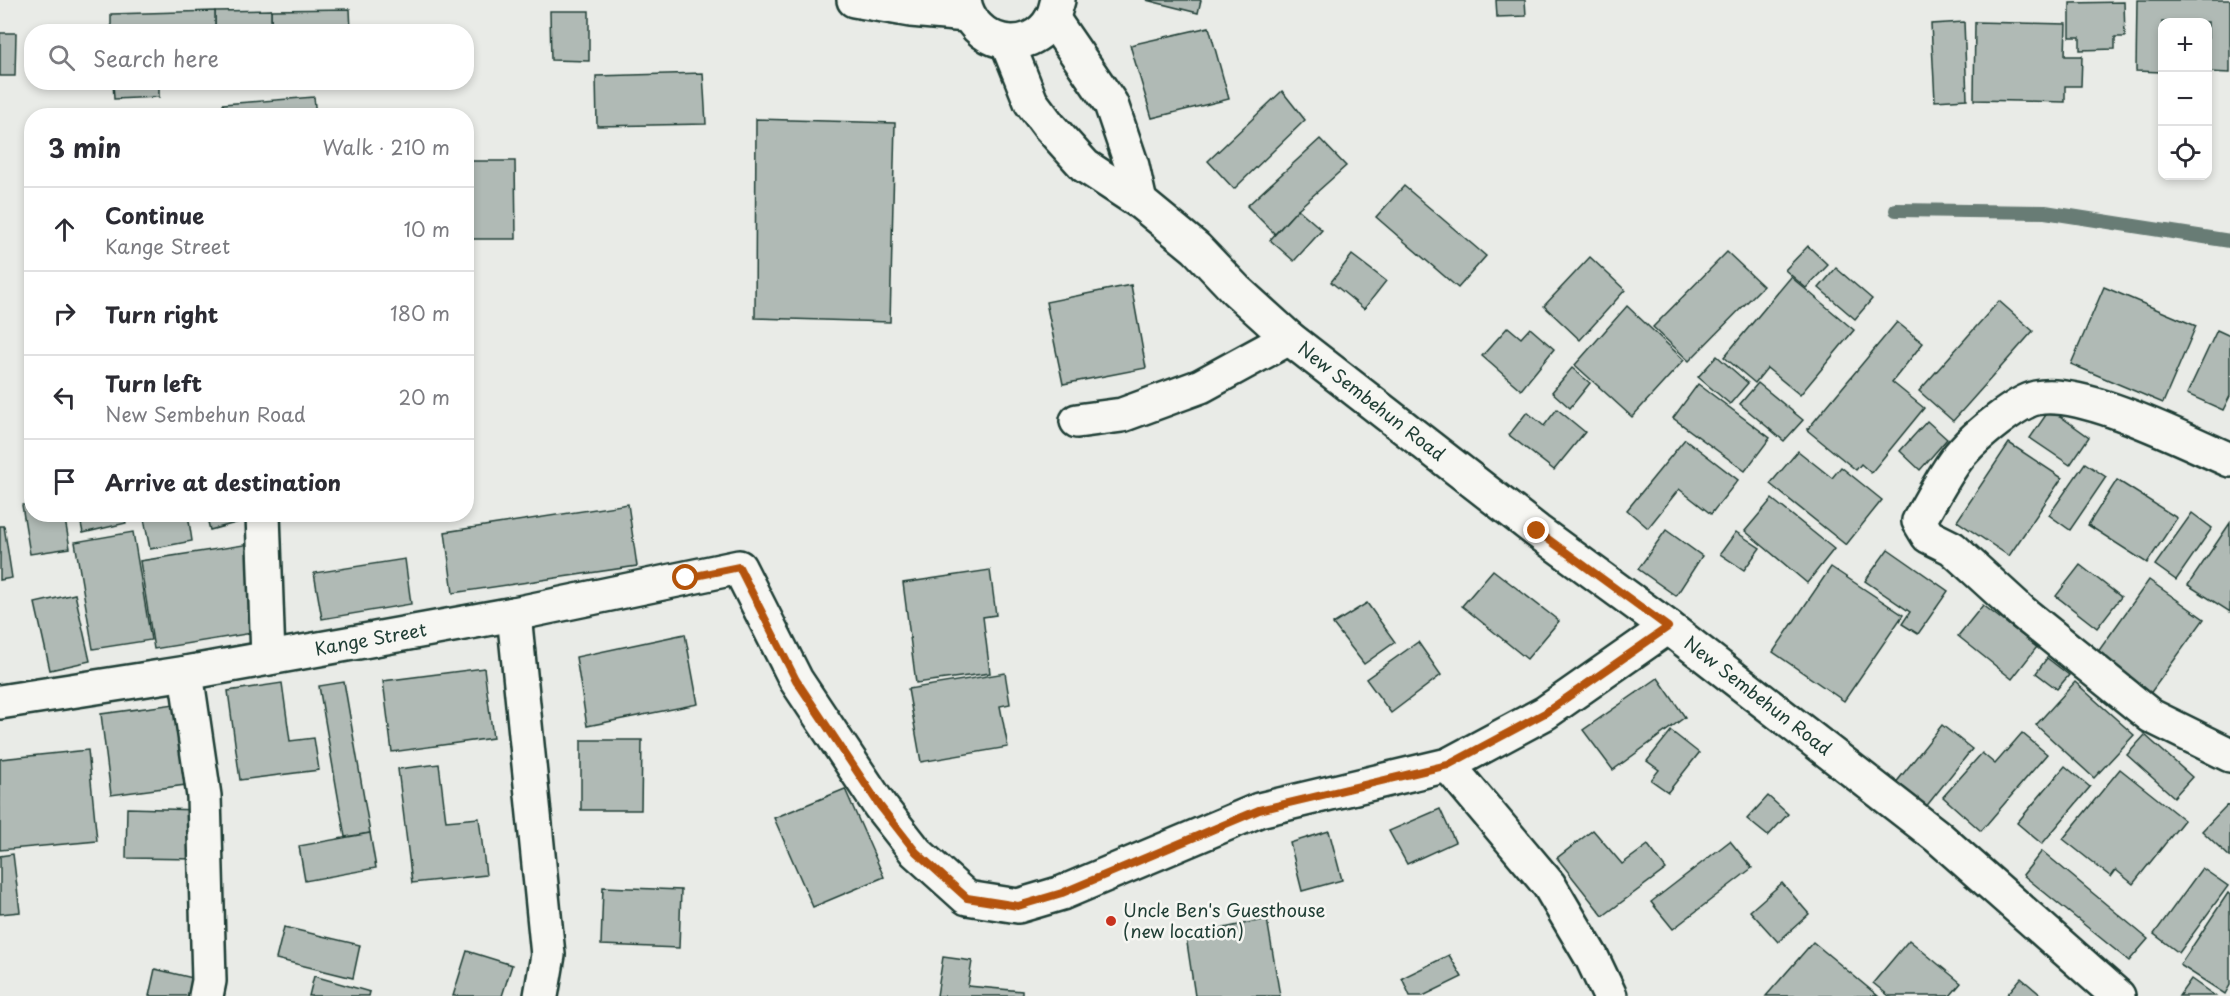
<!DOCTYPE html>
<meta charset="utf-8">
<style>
body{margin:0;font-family:"Playpen Sans",sans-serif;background:#f7f7f7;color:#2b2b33}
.controls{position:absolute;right:18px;top:18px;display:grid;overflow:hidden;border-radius:12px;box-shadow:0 3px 9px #0003}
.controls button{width:54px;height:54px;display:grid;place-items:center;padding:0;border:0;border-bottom:2px solid #e1e1e2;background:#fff;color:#2b2b33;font:30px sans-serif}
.stop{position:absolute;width:18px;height:18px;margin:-14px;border:4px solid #b45309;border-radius:50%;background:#fff}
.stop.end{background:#b45309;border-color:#fff;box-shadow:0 2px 6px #0008}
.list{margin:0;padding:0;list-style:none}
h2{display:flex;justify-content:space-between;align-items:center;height:78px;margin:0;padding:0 24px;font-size:26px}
h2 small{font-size:20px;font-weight:400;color:#7c7c81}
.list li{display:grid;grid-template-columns:39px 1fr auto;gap:18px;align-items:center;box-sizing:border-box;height:84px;padding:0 24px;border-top:2px solid #e1e1e2}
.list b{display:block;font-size:22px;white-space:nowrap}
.list p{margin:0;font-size:20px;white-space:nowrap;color:#7c7c81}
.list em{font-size:20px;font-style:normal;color:#7c7c81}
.icon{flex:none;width:33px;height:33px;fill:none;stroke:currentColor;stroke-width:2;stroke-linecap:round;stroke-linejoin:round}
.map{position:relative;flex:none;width:2230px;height:996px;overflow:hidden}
.search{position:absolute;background:#fff;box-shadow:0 3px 9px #0003;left:24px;top:24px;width:450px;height:66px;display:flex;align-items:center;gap:15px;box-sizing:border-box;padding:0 21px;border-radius:24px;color:#7c7c81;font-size:22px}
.panel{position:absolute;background:#fff;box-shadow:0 3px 9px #0003;left:24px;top:108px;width:450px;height:414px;border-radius:24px}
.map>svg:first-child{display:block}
</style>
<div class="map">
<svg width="2230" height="996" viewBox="0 0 2230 996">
<rect width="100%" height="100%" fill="#e9ebe7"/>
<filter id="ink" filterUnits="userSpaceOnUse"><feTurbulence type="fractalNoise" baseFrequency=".0167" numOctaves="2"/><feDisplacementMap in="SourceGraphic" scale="12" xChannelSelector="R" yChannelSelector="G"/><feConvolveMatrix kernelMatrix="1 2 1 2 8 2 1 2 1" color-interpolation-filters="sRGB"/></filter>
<g filter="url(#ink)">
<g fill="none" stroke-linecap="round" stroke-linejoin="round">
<path stroke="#687c75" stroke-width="14" d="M1896 210 2045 212 2230 241"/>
</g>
<g fill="#b0bab5" stroke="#1f3d34" stroke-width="1.5">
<path d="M1146 0H1201L1198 13Z"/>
<path d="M1496 0H1525L1526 16 1497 17Z"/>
<path d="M2137 0H2230V73L2208 72V22H2162V72L2136 71Z"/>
<path d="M2124 2 2125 37H2115V49L2080 50V37H2070V3Z"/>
<path d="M350 9 351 32H271V10Z"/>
<path d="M271 10V32H215V11Z"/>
<path d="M215 11V32H111V14Z"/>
<path d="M550 11H589V61L551 60Z"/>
<path d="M1964 22 1967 99 1935 101 1931 24Z"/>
<path d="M1975 22 2066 24 2065 56H2082L2081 86H2065V102L1974 100Z"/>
<path d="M1209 27 1229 99 1152 118 1130 45Z"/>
<path d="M0 33H16L15 76H0Z"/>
<path d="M703 73 706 124 597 126 596 76Z"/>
<path d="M113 82H159V97L114 99Z"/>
<path d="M1282 91 1305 120 1234 189 1208 161Z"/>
<path d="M314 97 316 116H225L223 104Z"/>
<path d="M756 119 895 123 890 322 755 318Z"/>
<path d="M1320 139 1346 166 1298 209 1275 234 1247 206Z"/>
<path d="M466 161H515L516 239H466Z"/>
<path d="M1404 186 1486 256 1458 288 1376 217Z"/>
<path d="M1298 209 1322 230 1294 261 1270 240Z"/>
<path d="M1808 246 1828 265 1806 288 1785 270Z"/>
<path d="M1727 252 1763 286 1689 361 1653 327Z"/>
<path d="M1352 255 1386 281 1364 309 1331 282Z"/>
<path d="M1590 257 1625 290 1580 340 1544 306Z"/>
<path d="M1836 268 1872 299 1855 319 1819 288Z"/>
<path d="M1791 277 1854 330 1800 395 1767 368 1755 383 1724 357Z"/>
<path d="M1131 285 1146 368 1063 384 1046 302Z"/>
<path d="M2104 287 2196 326 2163 403 2071 364Z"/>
<path d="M1999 301 2033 331 1953 421 1919 391Z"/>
<path d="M1627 306 1684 360 1632 417 1575 365Z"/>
<path d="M1897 322 1923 343 1892 382 1924 408 1871 473 1861 464 1856 470 1807 430Z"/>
<path d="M1508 327 1521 338 1530 328 1554 349 1521 390 1482 356Z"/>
<path d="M2217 330 2230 336V396L2223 410 2187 394Z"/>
<path d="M1717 356 1748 383 1730 404 1698 377Z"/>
<path d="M1572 368 1590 383 1570 408 1552 392Z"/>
<path d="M1758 383 1803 420 1784 441 1740 404Z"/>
<path d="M1698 384 1770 438 1745 471 1673 418Z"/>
<path d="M1557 409 1585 432 1554 470 1509 435 1527 412 1544 426Z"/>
<path d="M2050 409 2089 437 2070 465 2030 438Z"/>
<path d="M1927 421 1947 439 1920 470 1900 451Z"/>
<path d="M1685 439 1738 480 1711 514 1679 489 1648 528 1627 510Z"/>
<path d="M2009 443 2062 478 2009 556 1957 521Z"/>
<path d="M1798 451 1832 478 1841 467 1882 500 1846 545 1770 484Z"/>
<path d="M2085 463 2106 477 2070 530 2049 515Z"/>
<path d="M2117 480 2177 518 2147 563 2088 525Z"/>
<path d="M1772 499 1834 549 1807 583 1745 531Z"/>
<path d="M32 503V514H64L70 548 30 554 22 505Z"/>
<path d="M628 504 637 566 453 593 445 532Z"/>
<path d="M2192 513 2212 528 2176 580 2155 565Z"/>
<path d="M79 514H124L126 523 83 533Z"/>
<path d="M143 514H188L192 541 150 549Z"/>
<path d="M206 514H253L254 518 210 530Z"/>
<path d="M2230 523V612L2188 585Z"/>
<path d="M0 526H4L12 578 0 580Z"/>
<path d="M1666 530 1702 556 1676 596 1638 569Z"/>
<path d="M133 532 151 640 93 649 75 542Z"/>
<path d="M1736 532 1760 548 1744 570 1720 554Z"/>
<path d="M250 544 264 631 154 649 140 561Z"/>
<path d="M1888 549 1948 591 1918 634 1902 624 1910 612 1865 581Z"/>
<path d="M405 559 411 604 322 619 314 573Z"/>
<path d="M2080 565 2121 597 2097 628 2056 596Z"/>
<path d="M1831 567 1903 615 1844 701 1773 652Z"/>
<path d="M990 570 996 615 983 617 990 673 916 683 903 583Z"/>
<path d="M1493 570 1559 621 1527 659 1462 606Z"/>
<path d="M2149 580 2204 619 2144 702 2090 663Z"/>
<path d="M75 594 90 661 50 670 35 603Z"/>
<path d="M1367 603 1395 642 1364 664 1333 624Z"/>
<path d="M1983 605 2037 647 2012 679 1958 636Z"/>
<path d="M685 634 698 704 587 726 576 657Z"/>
<path d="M1418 642 1441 675 1391 713 1366 679Z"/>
<path d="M2047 658 2069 675 2057 689 2036 673Z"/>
<path d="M484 668 493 738 392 752 383 681Z"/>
<path d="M1005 673 1010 704 1000 706 1008 747 921 762 908 689Z"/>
<path d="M1658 678 1685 717 1613 770 1583 730Z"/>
<path d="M344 682 370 833 345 837 319 686Z"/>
<path d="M2075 682 2134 735 2094 778 2036 725Z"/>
<path d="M282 683 290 741 314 738 319 770 240 780 228 691Z"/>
<path d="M182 703 193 784 111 795 101 714Z"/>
<path d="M1942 725 1972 749 1925 808 1895 784Z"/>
<path d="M1671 731 1699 753 1668 792 1651 780 1659 770 1647 761Z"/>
<path d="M2022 733 2047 754 1981 831 1943 797 1982 753 1995 764Z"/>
<path d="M2145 735 2192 777 2174 797 2127 755Z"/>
<path d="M581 740H642L641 810H581Z"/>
<path d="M88 750 97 841 0 850V759Z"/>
<path d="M439 764 446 821 479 818 486 875 412 883 398 769Z"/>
<path d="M2065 766 2090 787 2042 844 2017 823Z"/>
<path d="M2120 769 2184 820 2133 884 2116 870 2111 877 2063 839Z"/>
<path d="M845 789 884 877 813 907 774 818Z"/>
<path d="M1768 796 1788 814 1768 836 1747 819Z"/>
<path d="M2227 805 2230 808V857L2202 831Z"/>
<path d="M127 808 200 810 198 859 126 858Z"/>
<path d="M1440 809 1455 842 1407 864 1389 831Z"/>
<path d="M1593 830 1622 864 1648 845 1666 869 1603 916 1557 858Z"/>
<path d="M1329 831 1342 880 1302 891 1290 843Z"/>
<path d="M370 833 376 868 305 881 299 846Z"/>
<path d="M1730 841 1752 868 1673 929 1651 902Z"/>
<path d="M2042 851 2148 939 2129 961 2023 875Z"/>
<path d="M13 854 20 912 0 914V856Z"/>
<path d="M2202 868 2228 886 2179 953 2154 934Z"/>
<path d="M1782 883 1809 914 1778 942 1750 911Z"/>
<path d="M603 887 681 890 679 948 601 945Z"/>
<path d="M2228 893 2230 895V985L2225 994 2180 965Z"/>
<path d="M1267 919 1280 996H1195L1186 936Z"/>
<path d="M284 927 360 945 353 978 276 959Z"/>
<path d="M1909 940 1961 983 1950 996H1889L1873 983Z"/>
<path d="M1813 942 1878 996H1766Z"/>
<path d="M467 951 512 965 502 996H453Z"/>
<path d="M1449 955 1462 977 1423 996H1410L1402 978Z"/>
<path d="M943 957 972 961 968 986 1022 991V996H937Z"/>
<path d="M155 969 197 979 194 996H149Z"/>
<path d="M314 976 370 992 369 996H309Z"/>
<path d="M2021 978 2042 996H2006Z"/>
<path d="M2191 979 2215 996H2179Z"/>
</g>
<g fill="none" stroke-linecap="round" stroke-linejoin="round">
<g stroke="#1f3d34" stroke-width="38">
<g id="street">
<path d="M854 0 911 10 967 15"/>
<path d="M964 0C971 44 1029 59 1052 18 1055 13 1056 6 1058 0"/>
<path d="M1052 18 1111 104 1132 166 1140 202"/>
<path id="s1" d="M1007 42 1031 102 1049 126 1085 166 1140 202 1196 248 1236 290 1289 338 1537 531 1668 627 1937 836 2118 996"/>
<path d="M1077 421 1122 415 1201 386 1289 338"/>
<path d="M2230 460C2185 441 2083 388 2036 398 2017 402 1976 436 1963 451 1948 467 1931 501 1919 521L1928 536 1952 548 2022 612 2151 716 2230 755"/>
<path d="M263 514 268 658"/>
<path d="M514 614 548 955 541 996"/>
<path d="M186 673 204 796 209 981 206 996"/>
<path id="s2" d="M0 702 186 673 514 614 739 567 796 680 880 806 916 852 967 898 1018 906 1062 893 1259 810 1448 765 1545 713 1668 627"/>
<path d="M1448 765 1549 885 1592 958 1610 996"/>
</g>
</g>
<use href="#street" stroke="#f6f6f2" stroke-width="33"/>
</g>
</g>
<g fill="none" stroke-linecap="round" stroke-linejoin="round" filter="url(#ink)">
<path stroke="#b45309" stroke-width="8" d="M686 578 739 567 796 680 880 806 916 852 967 898 1018 906 1062 893 1259 810 1448 765 1545 713 1668 627 1537 531"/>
</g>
<circle fill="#c8321e" stroke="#f6f6f2" stroke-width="2" cx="1111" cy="921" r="6"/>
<g text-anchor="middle" stroke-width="5" stroke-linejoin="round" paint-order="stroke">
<g font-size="18" fill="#1f3d34" stroke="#f6f6f2">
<text dy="6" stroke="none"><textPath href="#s1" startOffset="520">New Sembehun Road</textPath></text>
<text dy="6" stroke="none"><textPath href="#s2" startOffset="376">Kange Street</textPath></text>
<text dy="6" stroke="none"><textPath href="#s1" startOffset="1006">New Sembehun Road</textPath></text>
</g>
<g font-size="18" fill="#1f3d34" stroke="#f6f6f2" text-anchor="start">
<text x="1123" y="917">Uncle Ben's Guesthouse<tspan x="1123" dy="21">(new location)</tspan></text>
</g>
</g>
</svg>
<div class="controls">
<button>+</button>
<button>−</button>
<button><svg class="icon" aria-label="locate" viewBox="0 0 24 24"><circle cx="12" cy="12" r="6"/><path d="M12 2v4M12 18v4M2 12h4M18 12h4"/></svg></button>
</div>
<div class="stop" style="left:686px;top:578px"></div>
<div class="stop end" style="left:1537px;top:531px"></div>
<div class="search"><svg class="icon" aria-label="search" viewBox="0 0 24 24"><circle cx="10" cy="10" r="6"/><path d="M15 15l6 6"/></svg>Search here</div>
<section class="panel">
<h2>3 min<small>Walk · 210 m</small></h2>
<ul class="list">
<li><svg class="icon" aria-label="ahead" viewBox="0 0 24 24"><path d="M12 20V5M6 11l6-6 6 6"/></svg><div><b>Continue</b><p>Kange Street</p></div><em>10 m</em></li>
<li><svg class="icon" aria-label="right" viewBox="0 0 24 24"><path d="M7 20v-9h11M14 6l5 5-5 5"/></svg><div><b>Turn right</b></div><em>180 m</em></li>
<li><svg class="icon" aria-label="left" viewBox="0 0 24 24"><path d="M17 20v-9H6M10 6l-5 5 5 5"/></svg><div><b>Turn left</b><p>New Sembehun Road</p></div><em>20 m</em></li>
<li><svg class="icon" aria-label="arrive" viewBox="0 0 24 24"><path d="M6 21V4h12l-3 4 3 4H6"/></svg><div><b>Arrive at destination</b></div></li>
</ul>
</section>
</div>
